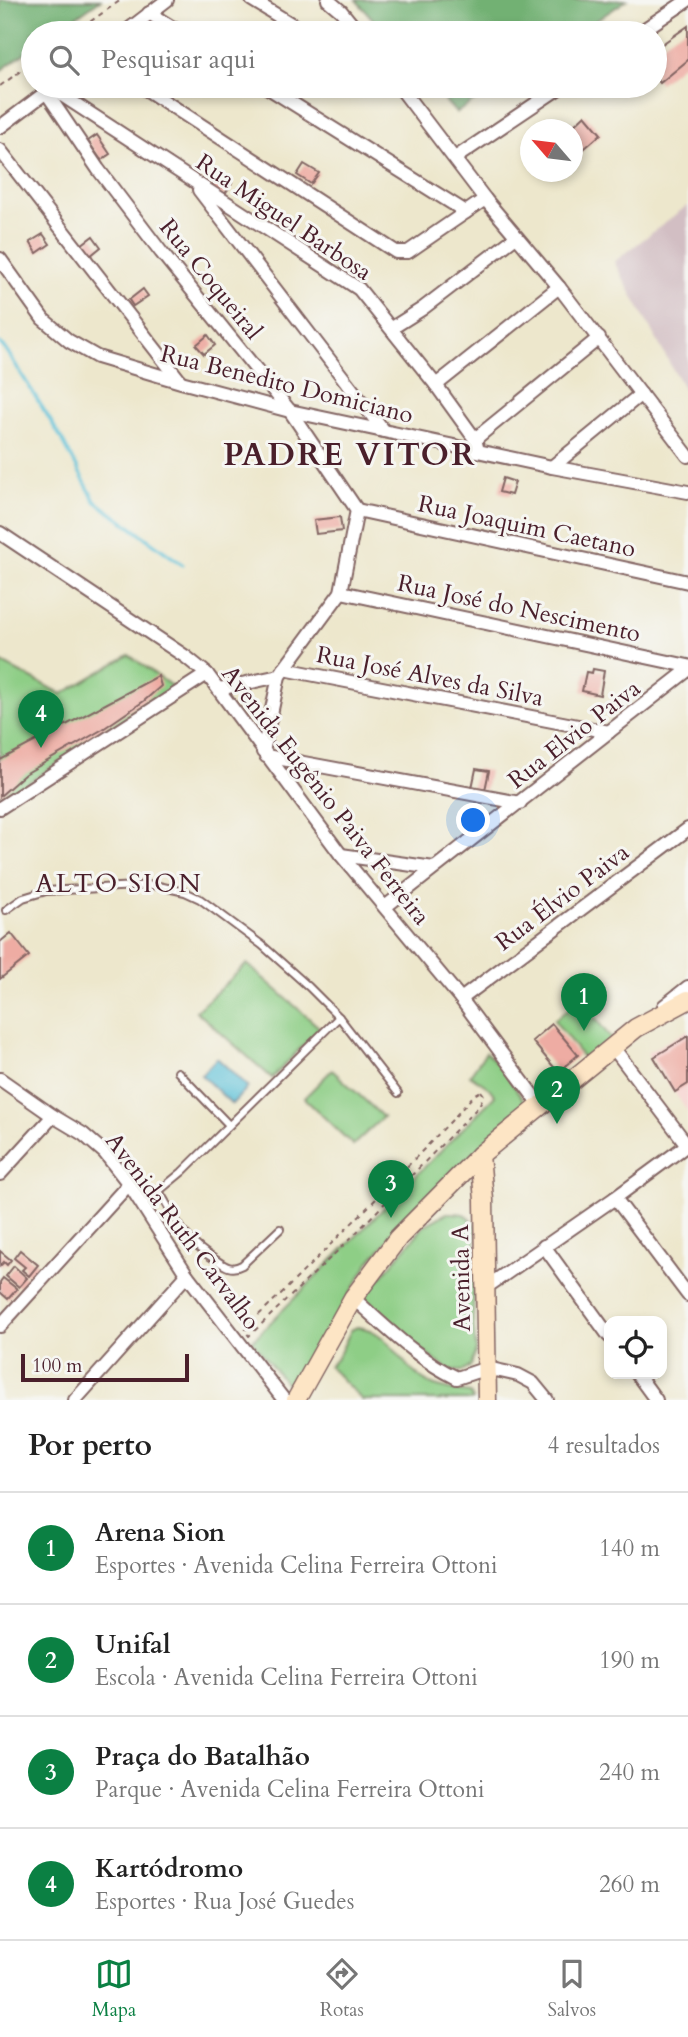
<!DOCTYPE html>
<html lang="pt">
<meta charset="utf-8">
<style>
body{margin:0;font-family:Cardo,serif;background:#f6f6f6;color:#222}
.controls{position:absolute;right:21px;bottom:21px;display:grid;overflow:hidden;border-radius:14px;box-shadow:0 4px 10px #0003}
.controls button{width:63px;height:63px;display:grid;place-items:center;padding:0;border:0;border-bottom:2px solid #e0e0e0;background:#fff;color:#222;font:35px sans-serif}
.compass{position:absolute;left:520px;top:119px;width:63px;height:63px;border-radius:50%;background:#fff;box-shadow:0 4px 10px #0003;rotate:298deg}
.scale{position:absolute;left:21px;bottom:18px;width:168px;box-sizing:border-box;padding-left:7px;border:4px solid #4a1f2b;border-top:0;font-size:19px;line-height:24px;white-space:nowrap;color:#4a1f2b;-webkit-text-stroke:5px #f6f6f2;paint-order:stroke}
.you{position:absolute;left:474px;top:821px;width:24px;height:24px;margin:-18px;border:5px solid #fff;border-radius:50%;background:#1a73e8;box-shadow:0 0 0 10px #1a73e833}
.badge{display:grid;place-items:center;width:46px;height:46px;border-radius:50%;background:#0b8043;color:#fff;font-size:23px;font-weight:700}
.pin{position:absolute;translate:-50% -58px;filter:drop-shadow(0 2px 4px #0008)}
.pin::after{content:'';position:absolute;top:37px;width:24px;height:21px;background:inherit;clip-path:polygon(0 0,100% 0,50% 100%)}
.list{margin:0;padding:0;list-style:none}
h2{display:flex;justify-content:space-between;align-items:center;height:91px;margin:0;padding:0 28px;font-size:30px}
h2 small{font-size:23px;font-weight:400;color:#767676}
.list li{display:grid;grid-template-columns:46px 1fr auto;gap:21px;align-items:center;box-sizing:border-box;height:112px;padding:0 28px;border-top:2px solid #e0e0e0}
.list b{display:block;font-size:26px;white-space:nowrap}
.list p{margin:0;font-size:23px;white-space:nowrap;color:#767676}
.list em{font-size:23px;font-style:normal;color:#767676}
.icon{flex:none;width:38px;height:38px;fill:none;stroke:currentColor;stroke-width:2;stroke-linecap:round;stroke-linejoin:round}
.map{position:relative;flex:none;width:688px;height:1400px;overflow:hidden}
.search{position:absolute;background:#fff;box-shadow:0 4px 10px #0003;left:21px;right:21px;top:21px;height:77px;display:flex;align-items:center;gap:18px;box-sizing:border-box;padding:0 24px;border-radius:38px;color:#767676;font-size:26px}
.sheet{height:539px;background:#fff}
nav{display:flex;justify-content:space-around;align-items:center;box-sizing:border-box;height:98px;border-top:2px solid #e0e0e0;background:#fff;font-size:19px;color:#767676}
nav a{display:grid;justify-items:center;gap:4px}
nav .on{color:#0b8043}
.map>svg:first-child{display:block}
</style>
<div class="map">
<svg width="688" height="1400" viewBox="0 0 688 1400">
<rect width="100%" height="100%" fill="#f6f6f2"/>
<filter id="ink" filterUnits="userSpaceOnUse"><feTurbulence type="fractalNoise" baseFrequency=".0143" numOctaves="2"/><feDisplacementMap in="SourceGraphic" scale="14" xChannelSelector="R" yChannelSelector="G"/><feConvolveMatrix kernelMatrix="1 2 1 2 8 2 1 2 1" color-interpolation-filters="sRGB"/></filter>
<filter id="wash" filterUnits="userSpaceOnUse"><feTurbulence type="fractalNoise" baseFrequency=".00686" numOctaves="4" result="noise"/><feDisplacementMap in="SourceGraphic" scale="28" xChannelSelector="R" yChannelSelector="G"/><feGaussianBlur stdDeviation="1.57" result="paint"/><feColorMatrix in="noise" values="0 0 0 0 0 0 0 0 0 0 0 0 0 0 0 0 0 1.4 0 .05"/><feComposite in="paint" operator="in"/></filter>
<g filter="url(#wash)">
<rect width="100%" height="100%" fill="#ede7cc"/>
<path fill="#f7d0cd" d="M688 1030V1112L647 1053Z"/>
<path fill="#d2bec3" d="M688 205V397L614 262Z"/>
<g fill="#8ece86" stroke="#6c7658" stroke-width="2">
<path d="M129 655 174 688 0 801V662L62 694Z"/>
<path d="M247 964 320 1028 272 1078 196 1011Z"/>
<path d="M581 1000 614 1042 588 1064 554 1020Z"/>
<path d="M486 1052 504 1071 528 1107 403 1223 369 1262 292 1391 252 1341 495 1096 489 1088 470 1075Z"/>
<path d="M332 1070 383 1117 353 1145 304 1098Z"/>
<path d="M447 1213C463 1213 467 1212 476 1227L473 1319 476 1349 471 1366 463 1371H451L434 1360 395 1328 363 1298 425 1225Z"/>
<path d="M357 1327C390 1329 402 1369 428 1383 441 1390 457 1391 470 1393L473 1400H362L329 1366 338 1357 351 1330Z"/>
</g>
<g fill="#72b173" stroke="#5e684f" stroke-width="2">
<path d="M0 0H100L53 33H33V47L0 71Z"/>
<path d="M356 0H627L577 33H385Z"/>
<path d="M432 86H497L456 113Z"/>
</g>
<path fill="#5ac0d7" stroke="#527081" stroke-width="2" d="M217 1058 248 1087 232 1104 201 1075Z"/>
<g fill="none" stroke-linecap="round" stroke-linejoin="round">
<path stroke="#5ac0d7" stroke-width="3.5" d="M0 343 7 351 60 436 95 501 183 565"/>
</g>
<g id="blocks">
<g fill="#eeaca3">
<path d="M688 26V60L660 83 655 77V49Z"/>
<path d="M585 115 601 134 576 156 572 152V130H569Z"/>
<path d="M97 135 110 154 101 160 88 141Z"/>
<path d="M304 164 319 173 311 184 297 175Z"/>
<path d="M219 175 232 183 223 197 210 189Z"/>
<path d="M43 234 50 244 37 253 30 242Z"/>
<path d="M93 236 101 247 90 256 81 245Z"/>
<path d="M143 289 148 296 133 306 129 300Z"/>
<path d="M208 335 215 345 204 354 196 345Z"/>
<path d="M503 478 515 482 511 495 499 492Z"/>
<path d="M340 517 342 531 316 534 314 520Z"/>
<path d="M593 669 604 671 600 695 582 691 586 672 592 673Z"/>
<path d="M158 676 161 686 144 701 103 729 25 774 0 796V760Z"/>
<path d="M476 769 489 771 485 790 472 788Z"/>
<path d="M11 933 29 956 0 979V942Z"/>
<path d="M552 1024 578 1055 558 1072 532 1041Z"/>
<path d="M688 1036V1084L675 1092 654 1057Z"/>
<path d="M20 1250 38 1265 29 1276 22 1270 25 1267 14 1258Z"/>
<path d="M0 1251 11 1260 7 1265 4 1262 0 1266Z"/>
<path d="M14 1266 27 1278 19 1287 6 1276Z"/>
<path d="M3 1278 17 1289 8 1299 0 1292V1282Z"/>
</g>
</g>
</g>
<g filter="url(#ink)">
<use href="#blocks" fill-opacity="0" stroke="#836563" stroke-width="2"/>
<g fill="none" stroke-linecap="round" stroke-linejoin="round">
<g stroke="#836563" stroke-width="10">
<g id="lane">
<path d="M6 910 23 898 46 891 154 885 185 892 200 899 262 945 309 987 339 1017 398 1093"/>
<path d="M178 1072 229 1125"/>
<path d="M159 1191C177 1221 184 1241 216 1260 225 1266 231 1271 242 1265L280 1229"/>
<path d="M142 1205 182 1172 339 1017"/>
</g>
</g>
<g stroke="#836563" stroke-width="16">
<g id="street">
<path d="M252 0 306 33"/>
<path d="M328 0 341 11 359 33"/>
<path d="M149 13 181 33"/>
<path d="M124 33 167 0"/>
<path d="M639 33 688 0"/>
<path d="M141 86 396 252H408L485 199"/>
<path d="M265 86 466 212"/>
<path d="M399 86 485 199 559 287 688 456"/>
<path d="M51 88 359 289 436 385 475 439 478 451"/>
<path d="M46 92 98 169 161 252 290 411 357 510 341 592 279 676 263 752"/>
<path d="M0 127 53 87"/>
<path d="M0 150 180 381"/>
<path d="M455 158 562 86"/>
<path d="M199 190 384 431"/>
<path d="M0 259 43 319 69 341 97 357 181 382 290 411 552 467 688 492"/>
<path d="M392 328 422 309 516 237"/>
<path d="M436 385 559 287"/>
<path d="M475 439 599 338"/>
<path d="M552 467 641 394"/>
<path d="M357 510 688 582"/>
<path d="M0 533 186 657 207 674 341 855 461 999 540 1105"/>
<path d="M341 592 688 666"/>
<path d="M284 669 609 732"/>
<path d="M219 689 279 676"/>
<path d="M266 756 520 803"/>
<path d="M0 808 207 674"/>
<path d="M341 855 434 868"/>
<path d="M385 907 688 670"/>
<path d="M461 999 688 829"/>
<path d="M664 1006 688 987"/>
<path d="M612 1046 688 1146"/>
<path d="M0 1079 53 1116 83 1134 105 1153 129 1184 187 1275 284 1400"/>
<path d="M0 1174 53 1116"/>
<path d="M615 1198 688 1295"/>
<path d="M544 1246 609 1336"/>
<path d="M485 1288 615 1198 687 1145"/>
<path d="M353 1298C386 1327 417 1359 457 1378L487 1368 518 1375 533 1383 547 1400"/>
<path d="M0 1326 129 1184"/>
<path d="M637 1374 656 1400"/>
<path d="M75 1400 187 1275"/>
</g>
</g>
<g stroke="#836563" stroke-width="21">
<g id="secondary">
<path d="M480 1155 484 1200 487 1400"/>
<path d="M296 1400 353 1298 398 1238 480 1155 636 1028 688 1000"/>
</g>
</g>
<g stroke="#836563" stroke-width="2" stroke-dasharray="5 5" stroke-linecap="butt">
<path d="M74 33 121 0"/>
<path d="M0 86 33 62"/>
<path d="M481 1091 484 1095 479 1106 352 1237 249 1336 245 1331 247 1326 288 1287 373 1202 451 1121 474 1095Z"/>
</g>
<use href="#lane" stroke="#fff" stroke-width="6"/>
<use href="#street" stroke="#fff" stroke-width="12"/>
<use href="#secondary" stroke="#fde5c5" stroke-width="18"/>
</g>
</g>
<g text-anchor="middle" stroke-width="6" stroke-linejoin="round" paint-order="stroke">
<g font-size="24" fill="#4a1f2b" stroke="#f6f6f2">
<text transform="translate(284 217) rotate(34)" y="8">Rua Miguel Barbosa</text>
<text transform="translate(211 279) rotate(51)" y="8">Rua Coqueiral</text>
<text transform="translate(287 384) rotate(14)" y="8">Rua Benedito Domiciano</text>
<text transform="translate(527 526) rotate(12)" y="8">Rua Joaquim Caetano</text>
<text transform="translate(519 608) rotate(12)" y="8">Rua José do Nescimento</text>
<text transform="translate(430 676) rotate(11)" y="8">Rua José Alves da Silva</text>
<text transform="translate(574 734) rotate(-38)" y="8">Rua Elvio Paiva</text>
<text transform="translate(326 795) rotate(52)" y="8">Avenida Eugênio Paiva Ferreira</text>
<text transform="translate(562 897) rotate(-37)" y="8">Rua Élvio Paiva</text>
<text transform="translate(183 1231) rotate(53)" y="8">Avenida Ruth Carvalho</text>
<text transform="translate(461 1278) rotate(-91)" y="8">Avenida A</text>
</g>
<g font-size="26" letter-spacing="2" fill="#4a1f2b" stroke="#f6f6f2">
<text x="119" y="892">ALTO SION</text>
</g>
<g font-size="32" font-weight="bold" letter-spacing="2" fill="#4a1f2b" stroke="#f6f6f2">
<text x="350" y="465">PADRE VITOR</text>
</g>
</g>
</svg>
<div class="controls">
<button><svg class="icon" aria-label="locate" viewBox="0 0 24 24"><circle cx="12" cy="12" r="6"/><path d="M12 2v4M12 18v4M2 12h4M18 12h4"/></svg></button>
</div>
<svg class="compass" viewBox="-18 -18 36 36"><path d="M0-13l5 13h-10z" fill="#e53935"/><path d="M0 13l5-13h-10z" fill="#767676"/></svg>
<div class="scale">100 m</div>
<div class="you"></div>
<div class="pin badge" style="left:584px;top:1031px">1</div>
<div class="pin badge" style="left:557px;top:1124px">2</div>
<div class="pin badge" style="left:391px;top:1218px">3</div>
<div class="pin badge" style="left:41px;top:748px">4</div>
<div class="search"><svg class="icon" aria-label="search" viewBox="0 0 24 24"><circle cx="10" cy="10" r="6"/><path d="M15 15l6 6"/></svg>Pesquisar aqui</div>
</div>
<section class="sheet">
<h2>Por perto<small>4 resultados</small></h2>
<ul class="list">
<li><span class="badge">1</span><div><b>Arena Sion</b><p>Esportes · Avenida Celina Ferreira Ottoni</p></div><em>140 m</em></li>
<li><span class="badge">2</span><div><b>Unifal</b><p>Escola · Avenida Celina Ferreira Ottoni</p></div><em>190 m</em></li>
<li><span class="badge">3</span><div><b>Praça do Batalhão</b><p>Parque · Avenida Celina Ferreira Ottoni</p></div><em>240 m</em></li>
<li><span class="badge">4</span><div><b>Kartódromo</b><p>Esportes · Rua José Guedes</p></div><em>260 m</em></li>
</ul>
</section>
<nav>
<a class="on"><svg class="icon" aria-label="map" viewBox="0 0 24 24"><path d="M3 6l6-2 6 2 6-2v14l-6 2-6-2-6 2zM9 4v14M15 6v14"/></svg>Mapa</a>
<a><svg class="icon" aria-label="directions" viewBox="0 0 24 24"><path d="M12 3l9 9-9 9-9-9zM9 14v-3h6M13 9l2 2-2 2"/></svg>Rotas</a>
<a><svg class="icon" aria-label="saved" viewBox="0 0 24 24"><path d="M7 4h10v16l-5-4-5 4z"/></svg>Salvos</a>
</nav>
